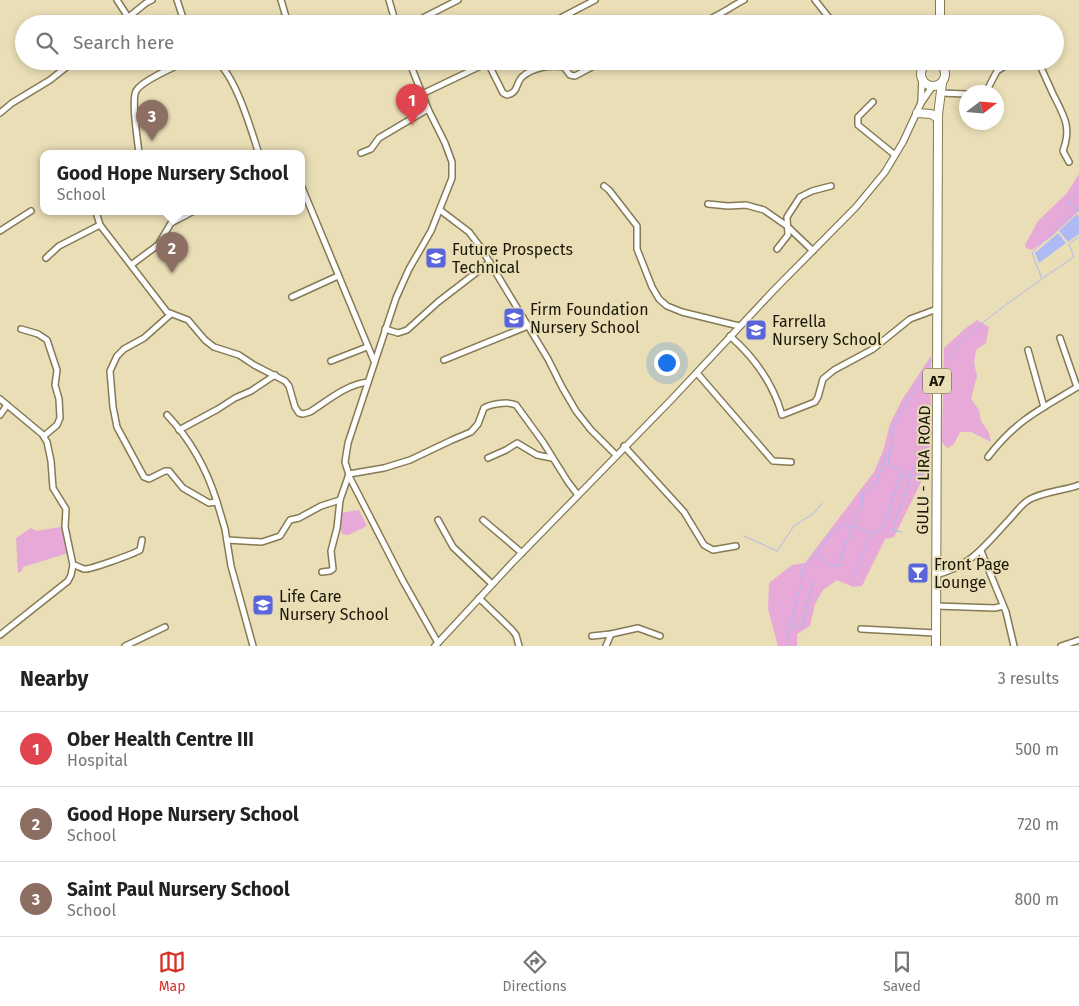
<!DOCTYPE html>
<style>
body{margin:0;font-family:"Fira Sans",sans-serif;background:#f6f6f6;color:#222}
.compass{position:absolute;left:959px;top:85px;width:45px;height:45px;border-radius:50%;background:#fff;box-shadow:0 2px 8px #0003;rotate:74deg}
.you{position:absolute;left:666px;top:362px;width:18px;height:18px;margin:-12px;border:4px solid #fff;border-radius:50%;background:#1a73e8;box-shadow:0 0 0 8px #1a73e833}
.badge{display:grid;place-items:center;width:32px;height:32px;border-radius:50%;background:#d93025;color:#fff;font-size:16px;font-weight:700}
.pin{position:absolute;translate:-50% -41px;filter:drop-shadow(0 1px 2px #0008)}
.pin::after{content:'';position:absolute;top:26px;width:18px;height:15px;background:inherit;clip-path:polygon(0 0,100% 0,50% 100%)}
.popup{position:absolute;left:40px;top:150px;width:265px;height:65px;box-sizing:border-box;display:grid;place-content:center;border-radius:10px;background:#fff;filter:drop-shadow(0 1px 4px #0005);font-size:16px;white-space:nowrap;color:#767676}
.popup b{font-size:19px;color:#222}
.popup::after{content:'';position:absolute;left:50%;top:100%;margin-left:-10px;border:10px solid transparent;border-top-color:#fff}
.list{margin:0;padding:0;list-style:none}
h2{display:flex;justify-content:space-between;align-items:center;height:65px;margin:0;padding:0 20px;font-size:21px}
h2 small{font-size:16px;font-weight:400;color:#767676}
.list li{display:grid;grid-template-columns:32px 1fr auto;gap:15px;align-items:center;box-sizing:border-box;height:75px;padding:0 20px;border-top:1px solid #e0e0e0}
.list b{display:block;font-size:19px;white-space:nowrap}
.list p{margin:0;font-size:16px;white-space:nowrap;color:#767676}
.list em{font-size:16px;font-style:normal;color:#767676}
.icon{flex:none;width:28px;height:28px;fill:none;stroke:currentColor;stroke-width:2;stroke-linecap:round;stroke-linejoin:round}
.map{position:relative;flex:none;width:1079px;height:646px;overflow:hidden}
.search{position:absolute;background:#fff;box-shadow:0 2px 8px #0003;left:15px;right:15px;top:15px;height:55px;display:flex;align-items:center;gap:12px;box-sizing:border-box;padding:0 18px;border-radius:28px;color:#767676;font-size:19px}
.sheet{height:290px;background:#fff}
nav{display:flex;justify-content:space-around;align-items:center;box-sizing:border-box;height:70px;border-top:1px solid #e0e0e0;background:#fff;font-size:14px;color:#767676}
nav a{display:grid;justify-items:center;gap:2px}
nav .on{color:#d93025}
.map>svg:first-child{display:block}
</style>
<div class="map">
<svg width="1079" height="646" viewBox="0 0 1079 646">
<rect width="100%" height="100%" fill="#e9deb6"/>
<g fill="#e6a9d8">
<path d="M1079 174V211L1051 237 1032 250 1026 248 1025 245 1038 221 1067 193Z"/>
<path d="M977 320 989 327 986 343 976 350 974 363 977 376 971 399 979 410 981 421 989 433 991 442 971 432H960L954 444 947 448 942 442 944 348 966 328Z"/>
<path d="M931 356 930 464 894 537 885 539 862 586 853 587 837 580 823 590 815 604 810 626 797 634V646H778L768 609 769 583 792 565 805 563 874 472 883 451 890 424 902 400Z"/>
<path d="M359 510 367 526 348 535 342 534 339 522 341 513Z"/>
<path d="M61 527 69 541 68 553 23 567 22 571 18 573 16 538 31 528 36 531Z"/>
</g>
<g fill="#adbaf5">
<path d="M1077 214 1079 217V234L1068 242 1059 231Z"/>
<path d="M1058 233 1066 243 1039 263 1035 253Z"/>
</g>
<g fill="none" stroke-linecap="round" stroke-linejoin="round">
<g stroke="#adbaf5" stroke-width="1">
<path d="M1077 208 1068 204 1079 191"/>
<path d="M1043 278 1074 257 1069 244 1079 237"/>
<path d="M948 360C961 334 1017 297 1042 279L1032 253 1077 208 1079 210"/>
<path d="M901 477H905L910 474 915 466H920"/>
<path d="M853 526 873 534"/>
<path d="M902 532 892 530 911 476H918L932 431"/>
<path d="M744 536 777 551 794 526 814 513 822 503"/>
<path d="M817 555 830 565 838 566 851 529"/>
<path d="M853 580 868 540 884 526 902 470 888 466 889 456"/>
<path d="M791 626 796 627 802 625 813 582"/>
<path d="M788 646 787 637 801 585 803 569 817 553 831 533 844 524 851 528 852 526 863 503 862 494 876 484 886 454 890 455 893 426 932 360"/>
</g>
<g stroke="#847a54" stroke-width="8">
<g id="minor">
<path d="M117 0 128 17"/>
<path d="M177 0 185 24"/>
<path d="M389 0 396 24"/>
<path d="M815 0 834 24"/>
<path d="M120 24 146 3 152 0"/>
<path d="M264 24 286 17 281 0"/>
<path d="M411 24 458 0"/>
<path d="M549 24 595 0"/>
<path d="M697 24C715 19 728 8 744 0"/>
<path d="M216 61C236 76 251 130 259 154"/>
<path d="M409 61 428 109 445 143 452 162V178L431 231 409 269 396 298 348 443 345 462 350 478 403 581 438 643"/>
<path d="M923 61 925 65"/>
<path d="M1038 61C1043 72 1048 83 1053 94 1064 116 1072 127 1063 151L1069 162"/>
<path d="M488 63 503 93 507 95C519 92 515 84 522 77 533 67 550 65 564 67L570 75 575 76 603 61"/>
<path d="M986 92 997 71 1013 61"/>
<path d="M941 93 966 94"/>
<path d="M422 94 489 62"/>
<path d="M873 102 858 117V125L895 155"/>
<path d="M0 113 12 103 50 80 74 61"/>
<path d="M361 153 371 149 379 138 428 109"/>
<path d="M139 154C138 142 131 101 136 91 142 80 175 67 187 61"/>
<path d="M301 185 374 361"/>
<path d="M604 186 609 190 637 226V249L652 287 659 299 667 306 682 312 739 326"/>
<path d="M708 204 728 206 746 205 764 210 787 226 813 251"/>
<path d="M440 210 469 232 481 248 548 359 562 387 576 411 591 430 616 455"/>
<path d="M96 212 100 225 167 312 188 320 205 340 214 347 239 355 254 365 285 381 289 386 295 407 299 413 303 414 310 412C327 401 347 384 368 382"/>
<path d="M0 231 31 211"/>
<path d="M777 249 788 235 787 217 800 197 812 191 831 186"/>
<path d="M46 258 59 246 100 225"/>
<path d="M131 265 158 245 171 223 192 212"/>
<path d="M292 297 338 276"/>
<path d="M171 314 144 338 124 349 117 356 110 371 113 407 117 427 144 477 149 479 165 471H169L183 488 209 503 217 502 225 529 231 566 253 646"/>
<path d="M21 329 38 334 47 340 57 370 55 385 59 399 60 418 57 425 44 436"/>
<path d="M385 329 398 333 407 330 438 302 490 262"/>
<path d="M730 336C755 358 773 383 782 415L815 402 818 397 823 379 834 370 873 349 910 319 937 309"/>
<path d="M1060 338 1077 387"/>
<path d="M1028 350 1044 407"/>
<path d="M444 360 528 326"/>
<path d="M331 361 367 347"/>
<path d="M697 373 773 461 791 462"/>
<path d="M0 399 42 434 47 442 51 461 53 488 66 509 65 527 73 565 71 575 68 581 0 635"/>
<path d="M0 415 7 405"/>
<path d="M167 415C191 440 207 470 217 502"/>
<path d="M179 430 218 409 235 398 251 391 275 375"/>
<path d="M624 446 684 512 704 545 713 550 736 546"/>
<path d="M988 457C1016 420 1041 409 1079 386"/>
<path d="M488 458 506 450 517 443 537 455 552 458"/>
<path d="M438 520 453 547 492 584"/>
<path d="M483 520 522 553"/>
<path d="M227 540 262 542 280 536 290 520 299 518 321 506 340 500 349 474 384 468 410 460 452 440 471 432 478 424 484 408C491 404 508 401 516 405L543 442 568 482 578 495"/>
<path d="M981 551 1006 612 1014 646"/>
<path d="M73 565C77 565 80 568 84 569 90 570 133 554 140 550L142 540"/>
<path d="M322 572 330 571 333 569 331 551 337 528 340 500"/>
<path d="M935 575C969 567 984 547 1006 523 1013 516 1019 507 1027 501 1040 492 1063 491 1079 485"/>
<path d="M479 598 512 630 516 635 519 646"/>
<path d="M936 606 995 608 1003 606"/>
<path d="M861 629 935 633"/>
<path d="M592 636 611 634 638 628 660 636"/>
<path d="M125 646 165 627"/>
<path d="M606 646 611 634"/>
<path d="M1061 646 1079 640"/>
</g>
</g>
<g stroke="#847a54" stroke-width="8">
<g id="tertiary">
<path d="M921 103 932 87"/>
<path d="M435 646 512 563 672 399 774 290 856 207 885 172 903 142 921 103 922 80"/>
</g>
</g>
<g stroke="#847a54" stroke-width="10">
<g id="primary">
<path d="M940 0V24"/>
<circle cx="933" cy="74" r="12"/>
<path d="M917 113 931 114 938 118"/>
<path d="M936 646 938 115 942 83"/>
</g>
</g>
<use href="#minor" stroke="#fff" stroke-width="5"/>
<use href="#tertiary" stroke="#fff" stroke-width="5.5"/>
<use href="#primary" stroke="#fff" stroke-width="8"/>
</g>
<defs>
<g id="school-square" transform="scale(1.125)"><rect x="-9" y="-9" width="18" height="18" rx="4" fill="#5a65dc" stroke="#e9deb6"/><path d="M0-5L7-2L0 1L-7-2ZM-4 1L0 2.5L4 1V4Q0 6-4 4Z" fill="#fff"/></g>
<g id="bar-square" transform="scale(1.125)"><rect x="-9" y="-9" width="18" height="18" rx="4" fill="#5a65dc" stroke="#e9deb6"/><path d="M-6-5H6L.8 .8V4.5H3.5V6h-7V4.5H-.8V.8Z" fill="#fff"/></g>
</defs>
<g fill-rule="evenodd">
<use href="#school-square" x="436" y="258"/>
<use href="#school-square" x="514" y="318"/>
<use href="#school-square" x="756" y="330"/>
<use href="#bar-square" x="918" y="573"/>
<use href="#school-square" x="263" y="605"/>
</g>
<g text-anchor="middle" stroke-width="4" stroke-linejoin="round" paint-order="stroke">
<rect fill="#e9deb6" stroke="#59533c" stroke-width="1" x="923" y="368.5" width="28" height="25" rx="4"/>
<g font-size="15" font-weight="bold" fill="#1b1708">
<text x="937" y="386">A7</text>
</g>
<g font-size="16" fill="#1b1708" stroke="#e9deb6" text-anchor="start">
<text x="452" y="255">Future Prospects<tspan x="452" dy="18">Technical</tspan></text>
<text x="530" y="315">Firm Foundation<tspan x="530" dy="18">Nursery School</tspan></text>
<text x="772" y="327">Farrella<tspan x="772" dy="18">Nursery School</tspan></text>
<text x="934" y="570">Front Page<tspan x="934" dy="18">Lounge</tspan></text>
<text x="279" y="602">Life Care<tspan x="279" dy="18">Nursery School</tspan></text>
</g>
<g font-size="16" fill="#1b1708" stroke="#e9deb6">
<text transform="translate(923 470) rotate(-89)" y="6">GULU - LIRA ROAD</text>
</g>
</g>
</svg>
<svg class="compass" viewBox="-18 -18 36 36"><path d="M0-13l5 13h-10z" fill="#e53935"/><path d="M0 13l5-13h-10z" fill="#767676"/></svg>
<div class="you"></div>
<div class="pin badge" style="left:412px;top:125px;background:#e0444e">1</div>
<div class="pin badge" style="left:172px;top:273px;background:#8d6e63">2</div>
<div class="popup"><b>Good Hope Nursery School</b>School</div>
<div class="pin badge" style="left:152px;top:141px;background:#8d6e63">3</div>
<div class="search"><svg class="icon" aria-label="search" viewBox="0 0 24 24"><circle cx="10" cy="10" r="6"/><path d="M15 15l6 6"/></svg>Search here</div>
</div>
<section class="sheet">
<h2>Nearby<small>3 results</small></h2>
<ul class="list">
<li><span class="badge" style="background:#e0444e">1</span><div><b>Ober Health Centre III</b><p>Hospital</p></div><em>500 m</em></li>
<li><span class="badge" style="background:#8d6e63">2</span><div><b>Good Hope Nursery School</b><p>School</p></div><em>720 m</em></li>
<li><span class="badge" style="background:#8d6e63">3</span><div><b>Saint Paul Nursery School</b><p>School</p></div><em>800 m</em></li>
</ul>
</section>
<nav>
<a class="on"><svg class="icon" aria-label="map" viewBox="0 0 24 24"><path d="M3 6l6-2 6 2 6-2v14l-6 2-6-2-6 2zM9 4v14M15 6v14"/></svg>Map</a>
<a><svg class="icon" aria-label="directions" viewBox="0 0 24 24"><path d="M12 3l9 9-9 9-9-9zM9 14v-3h6M13 9l2 2-2 2"/></svg>Directions</a>
<a><svg class="icon" aria-label="saved" viewBox="0 0 24 24"><path d="M7 4h10v16l-5-4-5 4z"/></svg>Saved</a>
</nav>
